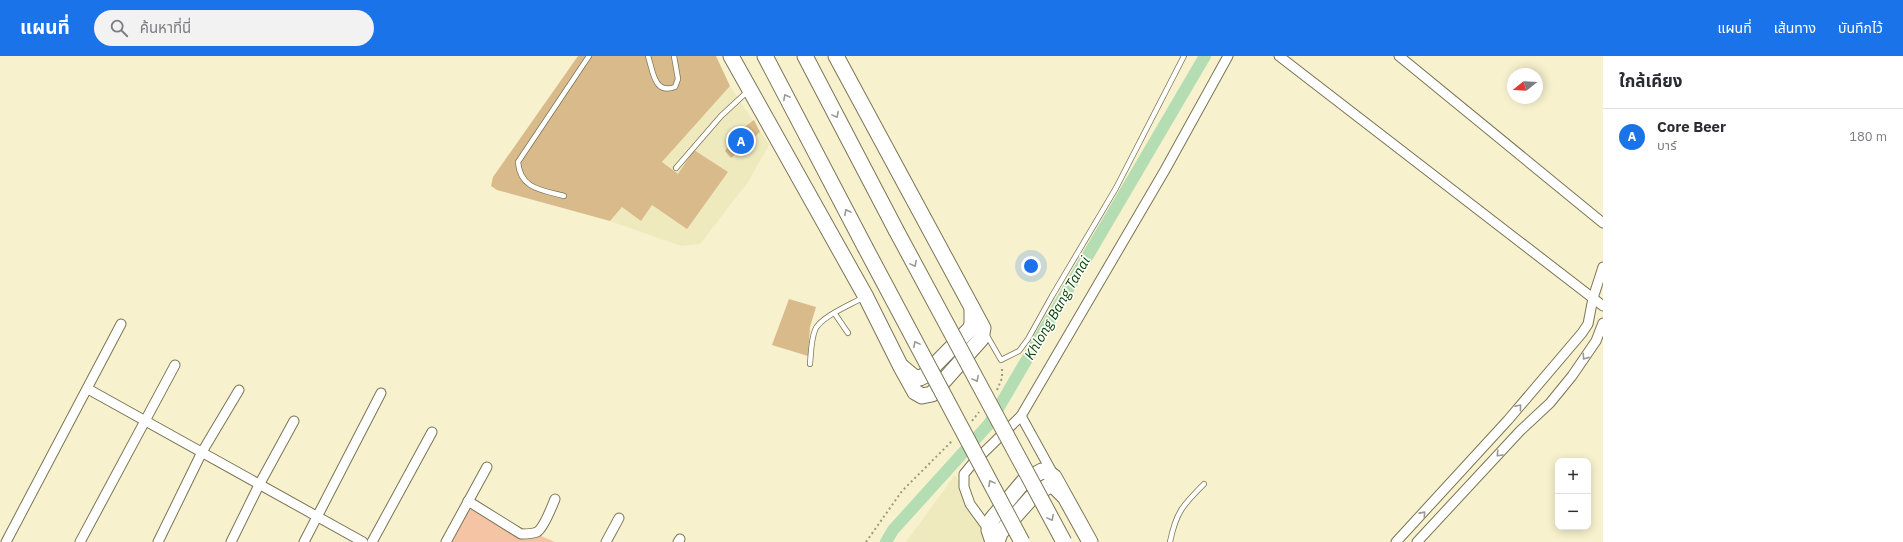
<!DOCTYPE html>
<html lang="th">
<meta charset="utf-8">
<style>
body{margin:0;font-family:"IBM Plex Sans","Noto Sans Thai",sans-serif;background:#f2f2f3;color:#2b2b33}
.controls{position:absolute;right:12px;bottom:12px;display:grid;overflow:hidden;border-radius:8px;box-shadow:0 2px 10px #0003}
.controls button{width:36px;height:36px;display:grid;place-items:center;padding:0;border:0;border-bottom:1px solid #e1e1e2;background:#fff;color:#2b2b33;font:20px sans-serif}
.compass{position:absolute;left:1507px;top:12px;width:36px;height:36px;border-radius:50%;background:#fff;box-shadow:0 2px 10px #0003;rotate:252deg}
.you{position:absolute;left:1031px;top:210px;width:14px;height:14px;margin:-10px;border:3px solid #fff;border-radius:50%;background:#1a73e8;box-shadow:0 0 0 6px #1a73e833}
.badge{display:grid;place-items:center;width:26px;height:26px;border-radius:50%;background:#1a73e8;color:#fff;font-size:13px;font-weight:700}
.pin{position:absolute;translate:-50% -50%;border:2px solid #fff;box-shadow:0 1px 4px #0006}
.list{margin:0;padding:0;list-style:none}
h2{display:flex;justify-content:space-between;align-items:center;height:52px;margin:0;padding:0 16px;font-size:17px}
h2 small{font-size:13px;font-weight:400;color:#7c7c81}
.list li{display:grid;grid-template-columns:26px 1fr auto;gap:12px;align-items:center;box-sizing:border-box;height:56px;padding:0 16px;border-top:1px solid #e1e1e2}
.list b{display:block;font-size:15px;white-space:nowrap}
.list p{margin:0;font-size:13px;white-space:nowrap;color:#7c7c81}
.list em{font-size:13px;font-style:normal;color:#7c7c81}
.icon{flex:none;width:22px;height:22px;fill:none;stroke:currentColor;stroke-width:2;stroke-linecap:round;stroke-linejoin:round}
.map{position:relative;flex:none;width:1603px;height:486px;overflow:hidden}
header{display:flex;align-items:center;gap:24px;box-sizing:border-box;height:56px;padding:0 20px;background:#1a73e8;color:#fff}
header strong{font-size:19px}
nav{display:flex;gap:22px;margin-inline-start:auto;font-size:14px}
.search{width:280px;height:36px;background:#f2f2f3;display:flex;align-items:center;gap:10px;box-sizing:border-box;padding:0 14px;border-radius:22px;color:#7c7c81;font-size:15px}
main{display:flex}
aside{flex:1;background:#fff}
.map>svg:first-child{display:block}
</style>
<header>
<strong>แผนที่</strong>
<div class="search"><svg class="icon" aria-label="search" viewBox="0 0 24 24"><circle cx="10" cy="10" r="6"/><path d="M15 15l6 6"/></svg>ค้นหาที่นี่</div>
<nav><a>แผนที่</a><a>เส้นทาง</a><a>บันทึกไว้</a></nav>
</header>
<main>
<div class="map">
<svg width="1603" height="486" viewBox="0 0 1603 486">
<rect width="100%" height="100%" fill="#f7f1ce"/>
<g fill="#efe9be">
<path d="M730 30 769 89 748 126 700 188 681 190 610 165Z"/>
<path d="M955 419 995 486H906Z"/>
</g>
<path fill="#f4c4a4" d="M471 450 555 486H451Z"/>
<g fill="none" stroke-linecap="round" stroke-linejoin="round">
<path stroke="#b4ddb3" stroke-width="12" d="M886 486 893 474 989 368 1205 0"/>
</g>
<g fill="#d9ba8b">
<path d="M578 0H716L730 30 662 106 678 118 694 94 728 116 687 173 652 149 641 165 622 151 610 165 497 134 491 130 493 121Z"/>
<path d="M754 64 760 76 731 102 725 95 739 75Z"/>
<path d="M789 243 816 251 810 271 808 300 772 289Z"/>
</g>
<g fill="none" stroke-linecap="round" stroke-linejoin="round">
<g stroke="#7a7555" stroke-width="6">
<g id="lane">
<path d="M648 0C653 15 654 39 675 31L678 23 674 0"/>
<path d="M676 112 721 60 748 35"/>
<path d="M564 140C542 134 520 133 518 106L589 0"/>
<path d="M835 258 848 277"/>
<path d="M986 278 1001 304 1019 295 1028 283 1052 240 1116 132 1184 0"/>
<path d="M810 308C811 297 811 284 815 274 820 261 852 248 864 241"/>
<path d="M1170 486C1176 456 1183 449 1204 428"/>
</g>
</g>
<g stroke="#7a7555" stroke-width="11">
<g id="street">
<path d="M1279 0 1603 250"/>
<path d="M1399 0 1603 167"/>
<path d="M88 333 363 486"/>
<path d="M1021 360 1053 418"/>
<path d="M468 445 521 478C526 478 532 478 537 476 544 472 552 450 555 443"/>
<path d="M989 474 970 448 964 431V418L973 407 1021 360 1165 114 1228 0"/>
<path d="M6 486 121 268"/>
<path d="M80 486 175 309"/>
<path d="M158 486 202 396 239 334"/>
<path d="M231 486 259 429 294 365"/>
<path d="M304 486 381 337"/>
<path d="M372 486 432 376"/>
<path d="M446 486 487 411"/>
<path d="M606 486 619 462"/>
<path d="M678 486 680 483"/>
<path d="M1396 486 1508 364 1582 277 1588 268 1593 242 1603 211"/>
<path d="M1417 486 1520 375 1550 347 1572 320 1596 285 1603 267"/>
</g>
</g>
<g stroke="#7a7555" stroke-width="17">
<g id="primary">
<path d="M731 0 866 241 900 309 915 336 922 340 932 338 981 283 983 272 836 0"/>
<path d="M765 0 865 191"/>
<path d="M805 0 896 174"/>
<path d="M902 311 914 321 920 322 924 320 970 273 972 268V252"/>
<path d="M993 486 989 474 992 463 1025 424 1042 415 1047 416 1054 421 1090 486"/>
<path d="M997 486 1000 477 1032 441 1048 430H1054L1064 440"/>
</g>
</g>
<g stroke="#9f9b82" stroke-width="2" stroke-dasharray="2 3" stroke-linecap="butt">
<path d="M997 334 1002 322V312"/>
<path d="M972 365 979 356"/>
<path d="M866 486 902 435 953 384"/>
</g>
<use href="#lane" stroke="#fff" stroke-width="4.5"/>
<use href="#street" stroke="#fff" stroke-width="9"/>
<use href="#primary" stroke="#fff" stroke-width="15"/>
<g stroke="#7a7555" stroke-width="17" stroke-linecap="butt">
<g id="primary-bridge">
<path d="M896 174 1064 486"/>
<path d="M865 191 1022 486"/>
</g>
</g>
<use href="#primary-bridge" stroke="#fff" stroke-width="15"/>
</g>
<defs><path id="oneway-chevron" d="M-2-3.5L2.5 0L-2 3.5" fill="none" stroke-width="1.6" stroke-linecap="round" stroke-linejoin="round"/></defs>
<g stroke="#999892">
<use href="#oneway-chevron" transform="translate(786 41) rotate(-118)"/>
<use href="#oneway-chevron" transform="translate(836 59) rotate(62)"/>
<use href="#oneway-chevron" transform="translate(847 156) rotate(-118)"/>
<use href="#oneway-chevron" transform="translate(914 208) rotate(62)"/>
<use href="#oneway-chevron" transform="translate(916 288) rotate(-118)"/>
<use href="#oneway-chevron" transform="translate(1585 301) rotate(125)"/>
<use href="#oneway-chevron" transform="translate(976 323) rotate(62)"/>
<use href="#oneway-chevron" transform="translate(1519 351) rotate(-50)"/>
<use href="#oneway-chevron" transform="translate(1499 398) rotate(133)"/>
<use href="#oneway-chevron" transform="translate(991 427) rotate(-118)"/>
<use href="#oneway-chevron" transform="translate(1423 458) rotate(-48)"/>
<use href="#oneway-chevron" transform="translate(1051 462) rotate(62)"/>
</g>
<g text-anchor="middle" stroke-width="3.5" stroke-linejoin="round" paint-order="stroke">
<g font-size="14" font-style="italic" fill="#04410a" stroke="#fefdf6">
<text transform="translate(1057 252) rotate(-60)" y="5">Khlong Bang Tanai</text>
</g>
</g>
</svg>
<div class="controls">
<button>+</button>
<button>−</button>
</div>
<svg class="compass" viewBox="-18 -18 36 36"><path d="M0-13l5 13h-10z" fill="#e53935"/><path d="M0 13l5-13h-10z" fill="#7c7c81"/></svg>
<div class="you"></div>
<div class="pin badge" style="left:741px;top:85px">A</div>
</div>
<aside>
<h2>ใกล้เคียง<small></small></h2>
<ul class="list">
<li><span class="badge">A</span><div><b>Core Beer</b><p>บาร์</p></div><em>180 m</em></li>
</ul>
</aside>
</main>
